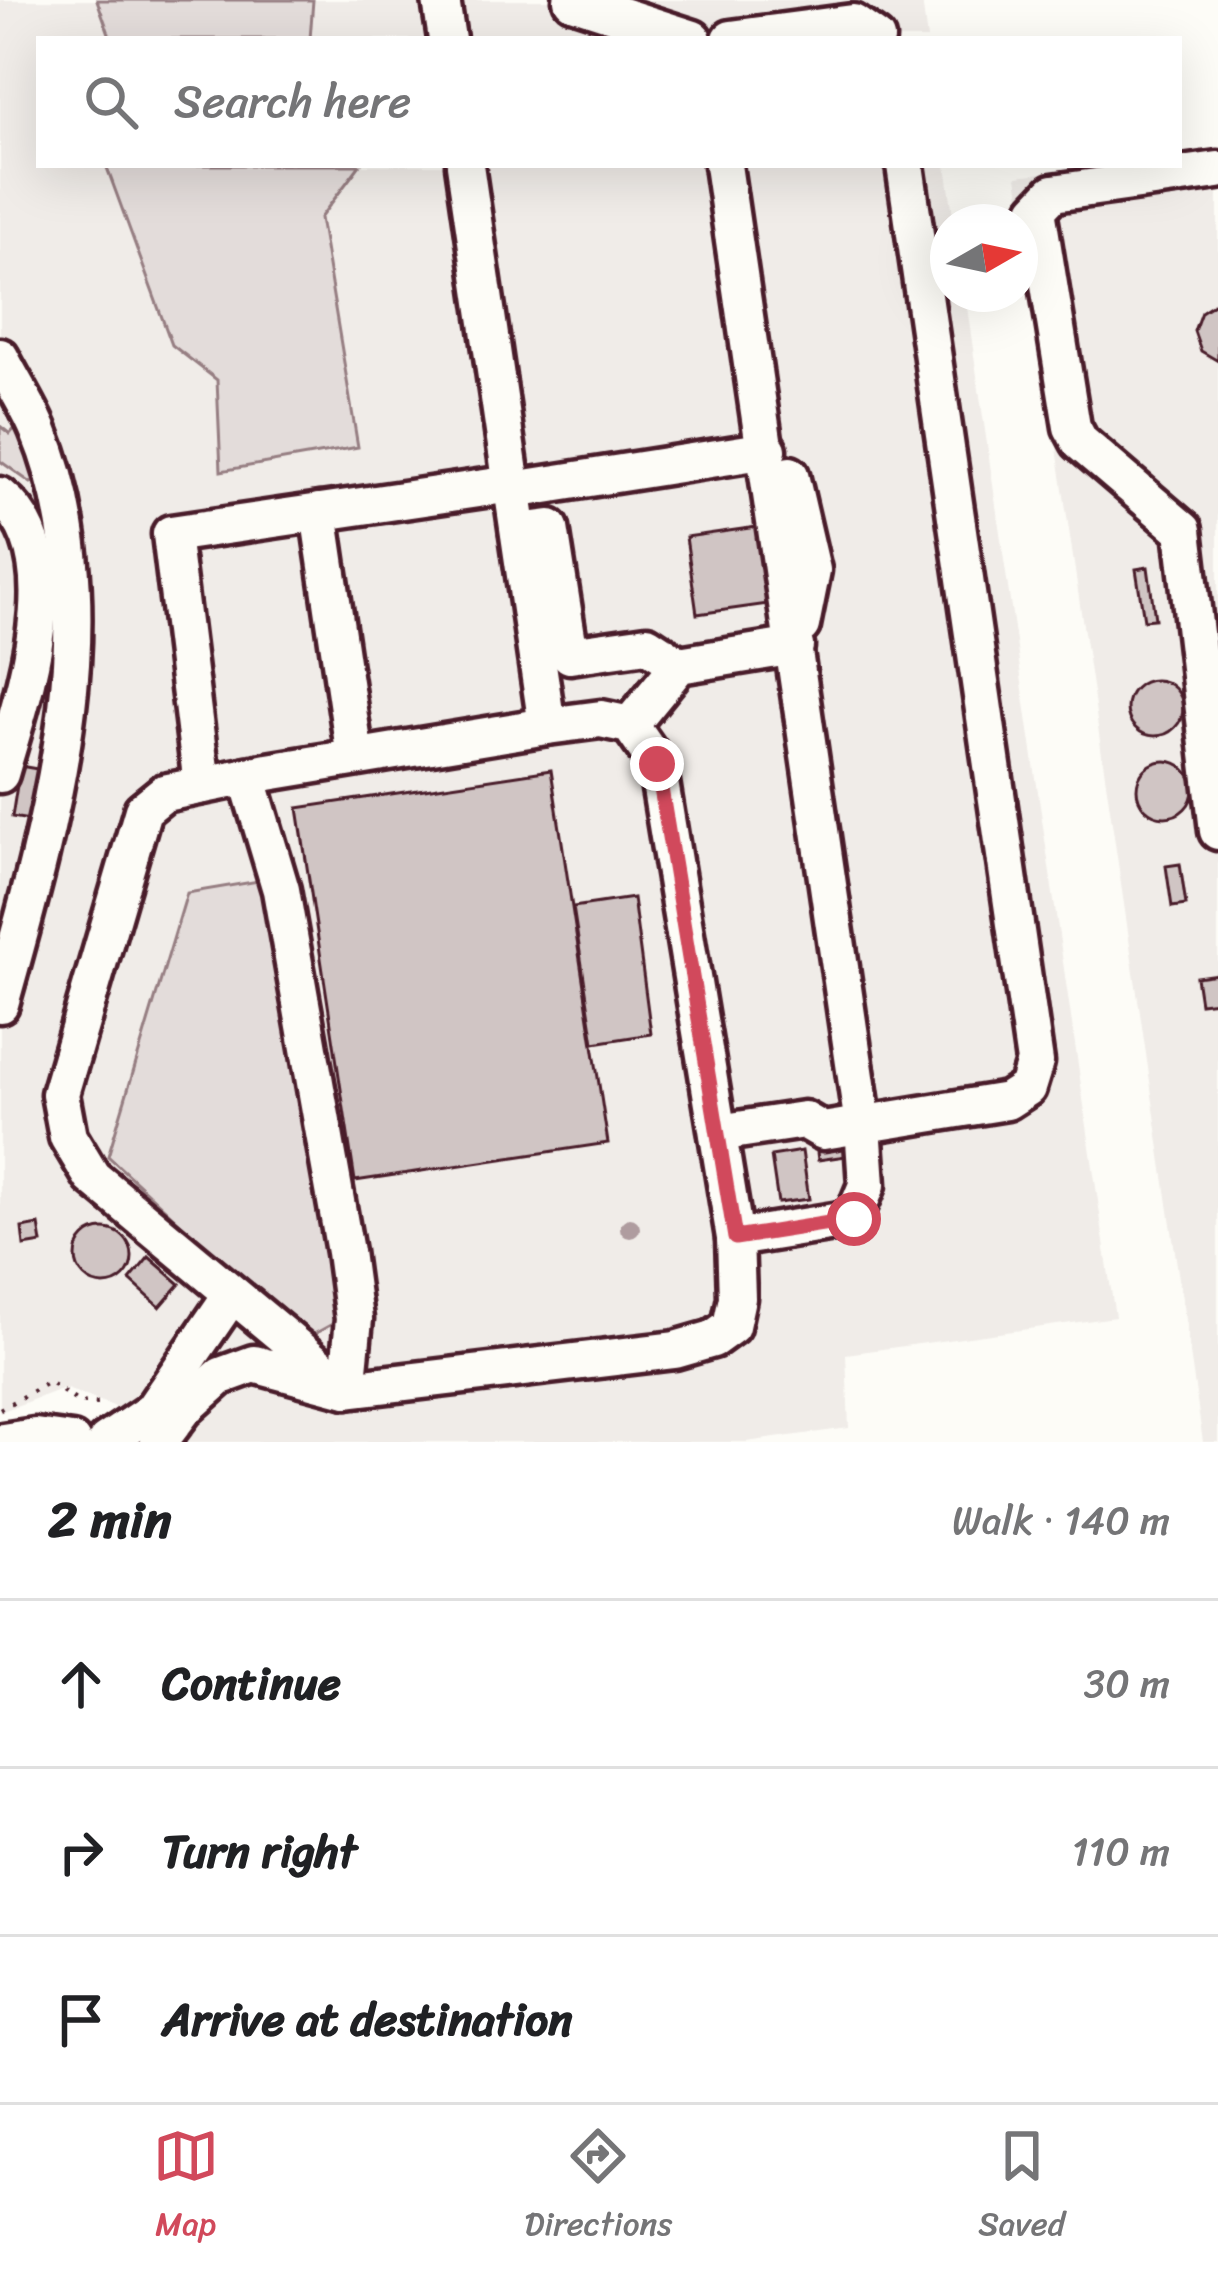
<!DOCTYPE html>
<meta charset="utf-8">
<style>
body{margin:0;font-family:Sriracha,sans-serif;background:#f6f6f6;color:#202124}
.compass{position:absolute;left:930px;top:204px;width:108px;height:108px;border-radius:50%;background:#fff;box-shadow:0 12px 48px #0002;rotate:81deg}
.stop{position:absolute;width:36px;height:36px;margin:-27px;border:9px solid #d1495b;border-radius:50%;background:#fff}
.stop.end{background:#d1495b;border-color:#fff;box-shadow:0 3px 12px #0008}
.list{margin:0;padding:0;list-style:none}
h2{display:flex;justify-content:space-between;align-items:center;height:156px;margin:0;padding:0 48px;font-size:51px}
h2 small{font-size:39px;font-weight:400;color:#757577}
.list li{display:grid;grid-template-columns:78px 1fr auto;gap:36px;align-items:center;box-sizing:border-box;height:168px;padding:0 48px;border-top:3px solid #e0e0e0}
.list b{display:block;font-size:45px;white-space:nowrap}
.list em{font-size:39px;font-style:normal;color:#757577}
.icon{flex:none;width:66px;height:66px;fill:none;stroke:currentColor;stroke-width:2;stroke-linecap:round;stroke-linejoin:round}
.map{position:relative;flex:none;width:1218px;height:1442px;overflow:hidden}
.search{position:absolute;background:#fff;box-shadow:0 12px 48px #0002;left:36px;right:36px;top:36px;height:132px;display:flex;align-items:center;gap:30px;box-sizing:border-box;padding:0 42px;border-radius:0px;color:#757577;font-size:45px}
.sheet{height:660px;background:#fff}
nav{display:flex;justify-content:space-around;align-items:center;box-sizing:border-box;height:168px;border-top:3px solid #e0e0e0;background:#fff;font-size:33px;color:#757577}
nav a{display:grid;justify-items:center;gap:6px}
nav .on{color:#d1495b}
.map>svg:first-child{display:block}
</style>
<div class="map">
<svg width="1218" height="1442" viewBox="0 0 1218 1442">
<rect width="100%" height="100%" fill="#fdfcf7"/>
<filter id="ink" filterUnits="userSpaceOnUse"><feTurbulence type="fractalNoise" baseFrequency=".00833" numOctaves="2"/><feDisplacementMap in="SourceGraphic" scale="24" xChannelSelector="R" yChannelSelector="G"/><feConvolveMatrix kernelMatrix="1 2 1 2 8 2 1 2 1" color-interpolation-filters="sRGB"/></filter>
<g filter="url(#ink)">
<g fill="#f0ece8">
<path d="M0 0H922L927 39H39V165H946L954 222H948V294H965L1115 1317 846 1354 849 1428 746 1442H156L113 1406 64 1388 0 1412Z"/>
<path d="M1218 152V1442H1203L1017 176 1108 165H1179V156Z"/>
</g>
<g fill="#e3dcda" stroke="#967e82" stroke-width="3">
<path d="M97 0H313L310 39H111Z"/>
<path d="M106 165H360L320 218 358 447 221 471 217 380 172 345Z"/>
<path d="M0 426 10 434 17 426 32 445 39 479 31 483 0 461Z"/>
<path d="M270 879 336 1322 305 1339 108 1156 187 893Z"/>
</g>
<g fill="#d0c5c4" stroke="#4a1f2b" stroke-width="3">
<path d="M1218 301V361L1201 351 1194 331 1201 312Z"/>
<path d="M764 526 775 603 697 614 686 537Z"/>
<path d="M1148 567 1155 619 1144 620 1136 569Z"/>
<circle cx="1155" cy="708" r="28"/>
<circle cx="1165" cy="789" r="28"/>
<path d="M20 766 43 770 35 821 12 817Z"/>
<path d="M551 770 608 1143 355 1181 298 808Z"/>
<path d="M1180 864 1186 905 1172 907 1166 866Z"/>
<path d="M633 898 651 1034 594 1043 573 907Z"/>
<path d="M1218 974V1001L1200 1003 1196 977Z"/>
<path d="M844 1140 846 1156 818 1160 816 1144Z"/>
<path d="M802 1151 809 1199 778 1203 771 1156Z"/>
<path d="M39 1225 42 1243 24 1246 22 1228Z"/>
<circle cx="104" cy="1257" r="28"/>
<path d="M149 1257 180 1284 160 1307 130 1280Z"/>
</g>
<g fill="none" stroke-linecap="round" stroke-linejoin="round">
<g stroke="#4a1f2b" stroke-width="45">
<g id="minor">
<path d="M441 0 447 39"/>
<path d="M572 0 693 39"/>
<path d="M731 39 853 23 876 39"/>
<path d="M465 165 547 726"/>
<path d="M723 165 863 1125 867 1185 853 1219 735 1238"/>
<path d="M1218 170 1053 193 1037 210 1072 427 1080 442 1183 530 1218 831"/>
<path d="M0 357C12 381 28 405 38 429 113 610 50 825 0 1004"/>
<path d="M790 475 812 570 801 625"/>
<path d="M513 490 768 450"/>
<path d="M0 496C75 556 21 699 0 774"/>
<path d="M319 512 355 757"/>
<path d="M519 532 550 528 570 655 647 644 679 665"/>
<path d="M630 725 679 665 795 646"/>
<path d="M247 776 281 890 345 1252 354 1319 347 1389"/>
<path d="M202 785 171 534 512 484"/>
<path d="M718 1133 804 1120 823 1131 1007 1101 1027 1088 1035 1062 905 165"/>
<path d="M3 1442 35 1437 72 1442"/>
<path d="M106 1442 152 1411 232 1294"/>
<path d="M159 1442 184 1409 221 1376 254 1364 347 1389 675 1350 713 1339 731 1326 737 1298 735 1238 657 764 630 725 601 719 547 726 268 772 164 793 143 810 60 1094 68 1137 92 1177 347 1389"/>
</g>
</g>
<path stroke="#4a1f2b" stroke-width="4.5" stroke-dasharray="3 9" stroke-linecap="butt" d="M0 1409 49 1382 78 1402 100 1404"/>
<use href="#minor" stroke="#fdfcf7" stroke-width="36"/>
</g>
<circle fill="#af9c9f" cx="630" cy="1228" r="10"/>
</g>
<g fill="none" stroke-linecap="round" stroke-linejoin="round" filter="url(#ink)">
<path stroke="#d1495b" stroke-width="15" d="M657 764 735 1238 854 1219"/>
</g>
</svg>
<svg class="compass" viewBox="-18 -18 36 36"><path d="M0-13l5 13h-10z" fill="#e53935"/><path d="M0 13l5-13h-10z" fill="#757577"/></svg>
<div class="stop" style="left:854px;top:1219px"></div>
<div class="stop end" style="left:657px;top:764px"></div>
<div class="search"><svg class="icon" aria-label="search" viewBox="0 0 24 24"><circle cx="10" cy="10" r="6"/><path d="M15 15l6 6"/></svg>Search here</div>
</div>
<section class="sheet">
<h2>2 min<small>Walk · 140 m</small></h2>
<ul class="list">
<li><svg class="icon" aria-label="ahead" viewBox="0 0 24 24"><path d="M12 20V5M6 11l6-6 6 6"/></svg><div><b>Continue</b></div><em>30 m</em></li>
<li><svg class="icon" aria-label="right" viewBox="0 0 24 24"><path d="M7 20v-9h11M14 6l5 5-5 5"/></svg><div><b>Turn right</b></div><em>110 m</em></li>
<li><svg class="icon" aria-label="arrive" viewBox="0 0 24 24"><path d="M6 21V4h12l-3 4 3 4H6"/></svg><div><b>Arrive at destination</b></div></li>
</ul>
</section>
<nav>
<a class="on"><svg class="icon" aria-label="map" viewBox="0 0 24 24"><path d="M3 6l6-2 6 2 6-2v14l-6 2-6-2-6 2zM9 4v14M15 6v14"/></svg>Map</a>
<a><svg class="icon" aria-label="directions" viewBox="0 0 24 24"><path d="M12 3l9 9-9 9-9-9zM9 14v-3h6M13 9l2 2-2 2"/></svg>Directions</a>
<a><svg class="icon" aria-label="saved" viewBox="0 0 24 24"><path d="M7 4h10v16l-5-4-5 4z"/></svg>Saved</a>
</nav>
